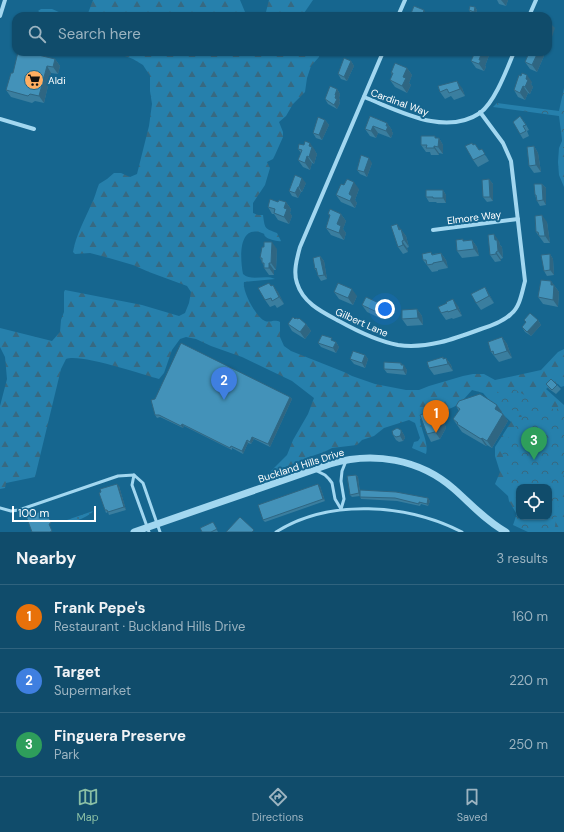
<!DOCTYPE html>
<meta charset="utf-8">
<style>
body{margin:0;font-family:"DM Sans",sans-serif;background:#195371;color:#f1f3f6}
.controls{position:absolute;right:12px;bottom:12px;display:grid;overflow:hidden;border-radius:8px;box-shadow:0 1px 3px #0004}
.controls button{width:36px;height:36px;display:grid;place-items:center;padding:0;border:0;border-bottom:1px solid #30637e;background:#104c6b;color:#f1f3f6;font:20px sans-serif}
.scale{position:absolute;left:12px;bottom:10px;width:84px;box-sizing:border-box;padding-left:4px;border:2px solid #fff;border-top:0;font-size:11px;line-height:14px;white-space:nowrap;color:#fff;-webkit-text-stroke:3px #16668f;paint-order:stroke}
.you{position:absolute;left:385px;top:309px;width:14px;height:14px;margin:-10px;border:3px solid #fff;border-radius:50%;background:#1a73e8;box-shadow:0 0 0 6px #1a73e833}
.badge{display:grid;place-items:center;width:26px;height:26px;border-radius:50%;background:#8abfa5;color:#fff;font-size:13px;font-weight:700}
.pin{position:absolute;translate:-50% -33px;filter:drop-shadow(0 1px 2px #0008)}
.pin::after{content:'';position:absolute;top:21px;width:14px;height:12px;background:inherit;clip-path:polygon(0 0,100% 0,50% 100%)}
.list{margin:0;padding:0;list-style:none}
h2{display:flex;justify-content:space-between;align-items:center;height:52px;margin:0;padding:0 16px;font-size:17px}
h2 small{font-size:13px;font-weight:400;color:#9cb4c1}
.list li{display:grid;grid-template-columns:26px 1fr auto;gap:12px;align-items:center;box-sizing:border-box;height:64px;padding:0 16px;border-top:1px solid #30637e}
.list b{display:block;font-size:15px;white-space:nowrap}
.list p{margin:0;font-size:13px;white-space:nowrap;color:#9cb4c1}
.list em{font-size:13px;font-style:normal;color:#9cb4c1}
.icon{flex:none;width:22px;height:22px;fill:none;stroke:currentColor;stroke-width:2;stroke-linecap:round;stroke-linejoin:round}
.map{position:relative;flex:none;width:564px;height:532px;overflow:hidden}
.search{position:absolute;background:#104c6b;box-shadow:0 1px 3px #0004;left:12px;right:12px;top:12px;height:44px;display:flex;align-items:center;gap:10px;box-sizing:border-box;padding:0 14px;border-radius:12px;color:#9cb4c1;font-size:15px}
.sheet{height:244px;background:#104c6b}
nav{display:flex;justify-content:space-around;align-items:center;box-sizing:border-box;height:56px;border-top:1px solid #30637e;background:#104c6b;font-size:11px;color:#9cb4c1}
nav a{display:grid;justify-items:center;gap:2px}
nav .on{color:#8abfa5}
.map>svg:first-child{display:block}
</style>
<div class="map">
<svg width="564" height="532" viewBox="0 0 564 532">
<defs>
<pattern id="grass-dots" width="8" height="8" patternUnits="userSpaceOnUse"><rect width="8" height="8" fill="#2680ac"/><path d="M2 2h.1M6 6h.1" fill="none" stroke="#376981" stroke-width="1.8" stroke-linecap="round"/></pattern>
<pattern id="forest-firs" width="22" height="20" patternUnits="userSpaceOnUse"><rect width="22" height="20" fill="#2680ac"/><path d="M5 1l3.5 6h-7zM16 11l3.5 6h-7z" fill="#376981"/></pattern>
<pattern id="park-crowns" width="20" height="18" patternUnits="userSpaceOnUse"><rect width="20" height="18" fill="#2680ac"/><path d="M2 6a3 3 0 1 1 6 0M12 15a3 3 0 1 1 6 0" fill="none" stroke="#376981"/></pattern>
</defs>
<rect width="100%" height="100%" fill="#16668f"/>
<path fill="url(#grass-dots)" d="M93 511C89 517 71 524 64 521Z"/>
<g fill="url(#forest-firs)" fill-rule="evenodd">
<path d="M93 0H240L245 12 249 16H87Z"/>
<path d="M269 0H313L302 16H265Z"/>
<path d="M41 9H52L61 13 77 16H44L38 11Z"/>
<path d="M114 52H320L319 57 311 66 307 78 305 92 293 104 286 116 279 122 283 132V137L275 155 273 159 267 162 270 168 265 185 253 203V213L258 215H263C265 230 265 228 277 233L281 241C278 242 268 239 266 237 263 235 266 234 262 233 238 224 240 259 243 274 252 282 265 274 275 279L244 282C242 291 256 317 265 321 270 323 274 319 280 322V337L284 346 291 351 344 372 352 376 375 384 406 390H419L429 386 463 376 473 374H484L495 380 541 370 558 352 564 349V386L561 387 558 384 554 383 546 389 564 405V532H533L518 521 516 513 509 501 508 496 495 484 500 472 495 456V447L511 422 495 407 483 393 472 390 464 399 463 402C450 410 435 414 420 419 421 431 429 443 426 454L412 448 414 442 418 441 420 438 415 423 409 420 384 428 374 436 362 440 357 445 332 448 324 452 309 457 288 466 279 469 275 471 270 472 287 455 293 440 308 414 314 398 292 381 242 357 211 346 196 339 186 337 180 339 172 350 164 373 159 379C142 374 79 353 66 359L61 369 35 477 6 483 5 488 0 489V406L7 379 5 357 0 347V328L52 341 60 332 61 320 64 312V292L65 290 142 305 179 316 185 313 189 303 191 292 187 286 149 272 133 265 109 258 90 253 75 254 73 252C76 235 84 221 91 205 95 198 96 191 99 184L107 179 114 173H121L130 177 137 174 149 126 152 104 150 91V76L143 65 133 59ZM519 487H549V517H519Z"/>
<path d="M564 127V187L559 175 558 162 559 148 562 141V132Z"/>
</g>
<g fill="url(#park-crowns)" fill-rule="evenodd">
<path d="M564 88V155L559 116 493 107 497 103 559 111Z"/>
<path d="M509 388 514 389 535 401 546 404 547 403 555 411 560 405 564 406V472L554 532H528L513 525C521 503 520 498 501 483L508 472 501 449 522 416 488 395ZM519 487H549V517H519Z"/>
</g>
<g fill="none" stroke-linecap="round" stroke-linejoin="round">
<g stroke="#a2d7f0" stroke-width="3">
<path d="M315 470 325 475 329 479 332 483 335 499 341 509"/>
<path d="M134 475 132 485 149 532"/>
<path d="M0 508 11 511 19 510 118 476 134 475 143 483 160 532"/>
<path d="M341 509 344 499 341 481 342 471 346 461"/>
<path d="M276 532C330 498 407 504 462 532"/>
</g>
<g stroke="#a2d7f0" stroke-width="4">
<path d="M0 16 5 0"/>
<path d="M398 16 405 0"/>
<path d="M529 16 536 0"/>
<path d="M383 52 300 247C297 258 293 272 297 283 303 303 322 312 339 321 357 331 377 341 398 345 427 349 454 339 481 329 491 326 503 322 511 314 520 307 522 292 525 281L511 161 503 143 480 112"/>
<path d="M364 97C398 110 444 137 480 113 495 102 507 69 514 52"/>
<path d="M0 119 34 129"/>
<path d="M433 230 518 219"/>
</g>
<path stroke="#a2d7f0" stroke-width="7" d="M134 532 330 464C373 451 420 459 454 489 471 504 486 521 506 532"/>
</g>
<g fill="#3a7e9f">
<path d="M497 0H508L506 6 499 4Z"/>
<path d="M475 7 477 10 476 14 470 12 469 10Z"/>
<path d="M528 52H541L544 56 537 72 530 69 525 62 528 57 526 55Z"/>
<path d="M490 53 485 66 486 67 484 71 476 68 471 61Z"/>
<path d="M55 59 60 66 58 74 51 73 44 103 35 101 32 103 11 97 6 90 13 73Z"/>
<path d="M351 61 354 66 347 81 341 79 338 74Z"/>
<path d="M407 68 412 75 409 83 411 85 407 93 395 87 390 80 392 75 391 73Z"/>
<path d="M532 82 531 84 533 87 530 94 528 93 525 100 518 97 514 90Z"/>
<path d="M438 86 462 88 465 96 454 100 451 96 445 99 440 92Z"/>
<path d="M337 89 340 94 339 98 340 100 339 102 340 103 337 109 328 104 325 99Z"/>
<path d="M370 116 387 123 392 130V132L393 133 391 138 378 133 376 138 370 136 365 129Z"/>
<path d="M325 120 329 125 322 140 316 138 313 133Z"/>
<path d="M524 121 529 130 527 131 529 136 523 139 520 134Z"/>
<path d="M436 138H439L443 145V154L439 153V155H431L430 152H426L421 145Z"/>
<path d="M472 143 473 145 475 144 479 150 486 156 489 161 478 167 473 160Z"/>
<path d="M534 146 538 153 541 172 534 173 529 166Z"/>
<path d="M298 149 315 150V151L317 154 314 164 312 163 310 170 303 167 298 160 301 153Z"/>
<path d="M372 163 367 177 360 174 357 170Z"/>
<path d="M489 179 493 184V201L487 202 483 197Z"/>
<path d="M306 183 302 192H301L298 198 292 196 289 191Z"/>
<path d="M542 184 546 188V205L540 206 537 201 535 195Z"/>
<path d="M359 189 355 200 357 203 355 208 341 202 336 195Z"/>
<path d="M443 190 446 195V203H437L436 202H429L426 197Z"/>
<path d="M278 202H286L291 209 290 213 292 216 289 224 278 220 274 214H272L268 207Z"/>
<path d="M328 214H341L346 221 343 229 346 233 344 240 331 235 326 228 330 216Z"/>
<path d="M547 222 550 243H544L536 232Z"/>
<path d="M402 231 406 236 409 247 407 248 408 252 403 254 398 247Z"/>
<path d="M472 240 477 247 479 256 462 258 457 251 464 241Z"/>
<path d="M499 241 500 245 502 247 503 258 501 259V261L495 262 490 255Z"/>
<path d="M277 249 276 270H274V275H269L264 268V266L260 258Z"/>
<path d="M441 253 446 260 448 268 438 270V271L432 272 423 260 433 254Z"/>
<path d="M550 254 553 259 554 275 547 276 544 271Z"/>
<path d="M320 256 324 261 327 279 321 281 318 276 317 272 315 269Z"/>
<path d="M551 281 559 292 558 307 543 304 538 297Z"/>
<path d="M269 283 271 286 278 292 284 304 277 308 275 305 270 307 265 300Z"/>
<path d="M485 287 489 294 494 303 481 310 476 303Z"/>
<path d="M334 292 357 296 353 305 339 299Z"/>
<path d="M381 304 386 311 382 319 367 312 362 305Z"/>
<path d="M458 306 462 316 453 319 452 318 446 320 441 313Z"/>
<path d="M417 309 422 316 423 325 407 326 402 319Z"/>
<path d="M524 320H538L541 325 531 336 525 332 522 327 526 323Z"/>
<path d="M288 324H306L311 331 305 339 292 331Z"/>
<path d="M502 337 507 344 512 358 499 362 491 352Z"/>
<path d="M333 341 336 342 339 347 336 353 321 347 318 343Z"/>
<path d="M365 355 368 359 365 368 354 364 350 359Z"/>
<path d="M443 357 444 359 446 358 451 365 453 371 434 375 429 368Z"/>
<path d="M401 363 407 370 406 375 387 373 384 369Z"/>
<path d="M546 384 557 385 561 389 556 394 549 389Z"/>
<path d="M290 397 292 399 270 447 254 439 251 444 248 443 243 454 232 448V450L184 426 183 428 160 417 157 418 155 415Z"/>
<path d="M497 405 502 412V413L508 421 492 448 487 445 486 446 462 432 453 419 459 411 456 406Z"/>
<path d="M442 416 446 428 440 439 431 442 427 434Z"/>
<path d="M401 430 404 435 405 438 403 441 399 442 396 440 393 435Z"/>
<path d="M356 475 358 477 360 492 428 498 430 501 428 506 421 504 420 506 397 501 361 499 360 496 352 497 350 495Z"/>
<path d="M119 486 126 510 109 515 108 512 106 513 105 510Z"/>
<path d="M320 486 325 501 265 522 263 520Z"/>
<path d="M213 522 218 532H202Z"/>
</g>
<g fill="#2f6682">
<path d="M501 0H508L506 6Z"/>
<path d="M475 7 477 10 476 14 474 12Z"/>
<path d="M424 10 428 16H422Z"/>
<path d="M551 24 555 28 550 43 548 40V35Z"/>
<path d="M482 52H489L490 53 485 66 486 67 484 71 479 64V60Z"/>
<path d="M538 52H541L544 56 537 72 532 65Z"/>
<path d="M55 59 60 66 58 74 53 67Z"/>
<path d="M351 61 354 66 347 81 344 77Z"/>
<path d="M47 66 51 73 44 103 39 96Z"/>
<path d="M407 68 412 75 409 83 411 85 407 93 402 86 403 77Z"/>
<path d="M527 75 532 82 531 84 533 87 530 94 525 87 526 79Z"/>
<path d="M457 81 462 88 465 96 460 89Z"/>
<path d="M523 86 528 93 525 100 520 93Z"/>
<path d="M337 89 340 94 339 98 340 100 339 102 340 103 337 109 334 105 335 98V95Z"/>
<path d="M325 120 329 125 322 140 319 135Z"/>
<path d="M387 123 392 130V132L393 133 391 138 386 131Z"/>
<path d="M373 126 378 133 376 138 371 131Z"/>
<path d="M435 136 438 141 439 138 443 145V154L438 147 435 138Z"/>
<path d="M310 143 315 150V151L317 154 314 164 309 157V146Z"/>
<path d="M434 146 439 153V155L434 148Z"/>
<path d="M534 146 538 153 541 172 536 165Z"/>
<path d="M307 156 312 163 310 170 305 163Z"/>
<path d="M369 158 372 163 367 177 364 172Z"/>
<path d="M302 178 306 183 302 192 299 187Z"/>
<path d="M489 179 493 184V201L490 197Z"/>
<path d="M354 182 359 189 355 200 357 203 355 208 350 201 349 194Z"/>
<path d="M542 184 546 188V205L543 200Z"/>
<path d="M298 187 301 192 298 198 295 193Z"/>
<path d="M443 190 446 195V203L443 198Z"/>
<path d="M286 202 291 209 290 213 292 216 289 224 284 217V208Z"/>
<path d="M341 214 346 221 343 229 346 233 344 240 339 233 337 224Z"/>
<path d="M542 215 547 222 550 243 545 236Z"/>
<path d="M397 224 406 236 409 247 404 240 399 230Z"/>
<path d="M494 234 499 241 500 245 502 247 503 258 498 251Z"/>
<path d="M472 240 477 247 479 256 474 249Z"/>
<path d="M402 241 407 248 408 252 403 245Z"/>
<path d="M272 242 277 249 276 270 271 263Z"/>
<path d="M496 252 501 259V261L496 254Z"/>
<path d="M441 253 446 260 448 268 443 261Z"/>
<path d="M550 254 553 259 554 275 550 270Z"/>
<path d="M320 256 324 261 327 279 324 275Z"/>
<path d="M269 263 274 270V275L269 268Z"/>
<path d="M551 281 559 292 558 307 553 300 551 285Z"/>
<path d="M273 285 278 292 284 304 279 297Z"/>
<path d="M485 287 489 294 494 303 489 296Z"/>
<path d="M352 289 357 296 353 305 348 298Z"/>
<path d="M453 299 458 306 462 316 457 309Z"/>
<path d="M381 304 386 311 382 319 377 312Z"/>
<path d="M417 309 422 316 423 325 418 318Z"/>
<path d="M538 320 541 325 531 336 527 332Z"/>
<path d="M306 324 311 331 305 339 300 332Z"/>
<path d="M502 337 507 344 512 358 507 351Z"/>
<path d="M336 342 339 347 336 353 333 348Z"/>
<path d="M365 355 368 359 365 368 362 363Z"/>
<path d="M446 358 451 365 453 371 448 364Z"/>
<path d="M401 363 403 366 404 365 407 370 406 375 403 370Z"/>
<path d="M290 397 292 399 270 447 268 444Z"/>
<path d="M497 405 502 412 500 416 495 409Z"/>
<path d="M437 409 442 416 446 428 440 439 435 432Z"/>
<path d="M503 414 508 421 492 448 487 441Z"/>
<path d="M182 424 184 426 183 428 181 426Z"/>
<path d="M401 430 404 435 405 438 403 441 400 436Z"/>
<path d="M252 437 254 439 251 444 250 442Z"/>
<path d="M482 438 487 445 486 446 481 439Z"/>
<path d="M247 440 248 443 243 454 242 451Z"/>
<path d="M356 475 358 477 360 496 359 493Z"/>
<path d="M117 484 119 486 126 510 124 507Z"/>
<path d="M318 484 320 486 325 501 323 499Z"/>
<path d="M428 498 430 501 428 506 427 504Z"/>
</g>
<g fill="#4392b9" stroke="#2f6682">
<path d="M414 6 424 10 422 16H410Z"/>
<path d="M470 6 475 7 474 12 469 10Z"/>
<path d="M548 22 551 24 548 35Z"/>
<path d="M18 52H26L55 59 53 67 47 66 39 96 30 94 28 96 6 90 11 73H13Z"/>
<path d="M475 52H482L479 60H481L479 64 471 61Z"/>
<path d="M528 52H538L532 65 525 62 528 55H526Z"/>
<path d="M344 58 351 61 344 77 338 74Z"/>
<path d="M395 63 407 68 403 77 406 78 402 86 390 80 393 73H391Z"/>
<path d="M522 73 527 75 526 79 528 80 525 87 523 86 520 93 514 90 519 75 521 76Z"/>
<path d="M457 81 460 89 449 93 447 89 440 92 438 86Z"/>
<path d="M330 86 337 89 335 95H336L335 98 337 99 334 105 325 99Z"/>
<path d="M370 116 387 123 386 126H388L386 131 373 126 371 131 365 129Z"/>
<path d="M520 116 526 125 523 126 526 131 520 134 513 122Z"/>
<path d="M318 117 325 120 319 135 313 133Z"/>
<path d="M421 136H435V138H439L438 147 434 146V148H426L427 145H421Z"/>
<path d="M305 141 310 143 309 146 312 147 309 157 307 156 305 163 298 160 302 150 298 149 299 144 304 145Z"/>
<path d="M472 143 473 145 475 144 479 150 482 149 485 154 473 160 465 146Z"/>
<path d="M534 146 536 165 529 166 527 147Z"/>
<path d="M361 155 369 158 364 172 357 170Z"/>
<path d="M295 175 302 178 299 187H298L295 193 289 191Z"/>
<path d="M347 179 354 182 349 194 352 196 350 201 336 195 341 184 344 185Z"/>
<path d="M489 179 490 197H483L482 180Z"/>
<path d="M534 184H542L543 200 537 201 536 195H535Z"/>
<path d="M426 190H443V198H433V197H426Z"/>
<path d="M270 199 278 202 279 200 286 202 284 208 287 209 284 217 274 213 275 209 268 207Z"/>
<path d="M330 209 341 214 337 224 341 226 339 233 326 228 330 215 328 214Z"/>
<path d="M542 215 545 236H539L538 232H536L535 216Z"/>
<path d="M397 224 399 230 401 229 404 240 402 241 403 245 398 247 391 226Z"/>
<path d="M494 234 495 240H497L498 251 496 252V254L490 255 488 235Z"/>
<path d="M463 239V241L472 240 474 249 457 251 456 240Z"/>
<path d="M264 242H272L271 263H269V268H264V263H262V258H260L262 247H264Z"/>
<path d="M431 252 432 255 441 253 443 261 433 263V264L427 265 426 260H423L422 254Z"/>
<path d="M550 254V270L544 271 541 255Z"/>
<path d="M320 256 324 275 318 276 316 268 315 269 313 258Z"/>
<path d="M541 280 551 281V285H554L553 300 538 297Z"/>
<path d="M269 283 271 286 273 285 279 297 272 301 271 298 265 300 258 288Z"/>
<path d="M338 283 352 289 348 298 334 292Z"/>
<path d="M485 287 489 296 476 303 471 294Z"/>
<path d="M366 297 381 304 377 312 362 305Z"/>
<path d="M453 299 457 309 448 312V311L441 313 438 307 447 303 446 302Z"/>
<path d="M417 309 418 318 402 319V310Z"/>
<path d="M530 313 538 320 527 332 522 327 526 322 524 320Z"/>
<path d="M293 317 295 319 296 318 298 319 299 318 306 324 300 332 288 324Z"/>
<path d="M322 335 332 338 331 340 336 342 333 348 318 343Z"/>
<path d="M502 337 507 351 494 355 493 351 491 352 488 342Z"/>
<path d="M181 343 290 397 268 444 252 437 250 442 247 440 242 451 231 446 230 448 182 424 181 426 159 415H155L151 400 155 399Z"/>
<path d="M353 351 365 355 362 363 350 359Z"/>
<path d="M443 357V359L446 358 448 364 429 368 427 362Z"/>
<path d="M384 362 401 363V365H404L403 370 384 369Z"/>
<path d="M551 379 557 385 552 390 546 384Z"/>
<path d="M480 394 497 405 495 409 503 414 487 441 482 438 481 439 457 424 458 423 453 419 460 409 456 406 459 401Z"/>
<path d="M437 409 441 421 435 432 427 434 420 415Z"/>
<path d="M397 428 401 430V433L400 436 396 437 393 435 392 431Z"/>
<path d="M356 475 359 493 350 495 347 476Z"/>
<path d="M117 484 124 507 108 512 107 510H105L99 493 101 492 100 489Z"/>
<path d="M318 484 323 499 263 520 258 505Z"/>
<path d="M360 490 396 492 428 498 427 504 419 502V504L395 498 360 497Z"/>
<path d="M45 510 47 518 49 517 51 523 49 524 52 531 50 532H32L26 516Z"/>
<path d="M240 517 254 530 252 532H226Z"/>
<path d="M213 522 217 529 211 532H202L200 528Z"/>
</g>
<defs>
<g id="supermarket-disc" transform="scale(1)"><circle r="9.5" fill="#ffae61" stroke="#16668f"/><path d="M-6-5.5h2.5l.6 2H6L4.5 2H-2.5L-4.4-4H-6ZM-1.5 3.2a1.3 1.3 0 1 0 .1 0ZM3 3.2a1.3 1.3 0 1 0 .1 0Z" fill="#111"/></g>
</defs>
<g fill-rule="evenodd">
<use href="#supermarket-disc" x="34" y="80"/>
</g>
<g text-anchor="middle" stroke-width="4" stroke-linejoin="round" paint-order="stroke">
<g font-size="10" fill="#fff" stroke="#16668f" text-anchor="start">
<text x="48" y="84">Aldi</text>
</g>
<g font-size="10" fill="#fff" stroke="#16668f">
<text transform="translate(400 102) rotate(20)" y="4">Cardinal Way</text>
<text transform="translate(474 217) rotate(-7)" y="4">Elmore Way</text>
<text transform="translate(362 322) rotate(24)" y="4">Gilbert Lane</text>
<text transform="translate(301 465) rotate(-18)" y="4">Buckland Hills Drive</text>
</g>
</g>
</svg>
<div class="controls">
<button><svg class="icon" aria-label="locate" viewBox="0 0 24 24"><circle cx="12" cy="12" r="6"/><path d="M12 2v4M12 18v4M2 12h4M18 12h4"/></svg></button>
</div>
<div class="scale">100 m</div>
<div class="you"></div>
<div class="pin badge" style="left:436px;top:433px;background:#e8710a">1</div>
<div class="pin badge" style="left:224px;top:400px;background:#3f7fe0">2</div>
<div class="pin badge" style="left:534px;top:460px;background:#2e9e5b">3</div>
<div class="search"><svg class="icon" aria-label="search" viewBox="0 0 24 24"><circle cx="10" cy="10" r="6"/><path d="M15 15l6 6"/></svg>Search here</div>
</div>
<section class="sheet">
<h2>Nearby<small>3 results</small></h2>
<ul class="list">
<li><span class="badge" style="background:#e8710a">1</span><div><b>Frank Pepe's</b><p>Restaurant · Buckland Hills Drive</p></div><em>160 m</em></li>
<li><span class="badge" style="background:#3f7fe0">2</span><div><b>Target</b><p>Supermarket</p></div><em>220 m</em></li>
<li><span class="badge" style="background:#2e9e5b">3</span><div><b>Finguera Preserve</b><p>Park</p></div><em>250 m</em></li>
</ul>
</section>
<nav>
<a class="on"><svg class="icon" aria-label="map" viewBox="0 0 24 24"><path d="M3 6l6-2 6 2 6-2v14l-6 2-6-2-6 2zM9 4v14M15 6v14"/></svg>Map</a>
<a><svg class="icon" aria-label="directions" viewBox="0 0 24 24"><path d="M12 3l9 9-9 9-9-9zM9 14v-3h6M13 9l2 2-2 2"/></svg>Directions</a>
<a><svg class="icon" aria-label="saved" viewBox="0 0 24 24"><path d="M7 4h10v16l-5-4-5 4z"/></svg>Saved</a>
</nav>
